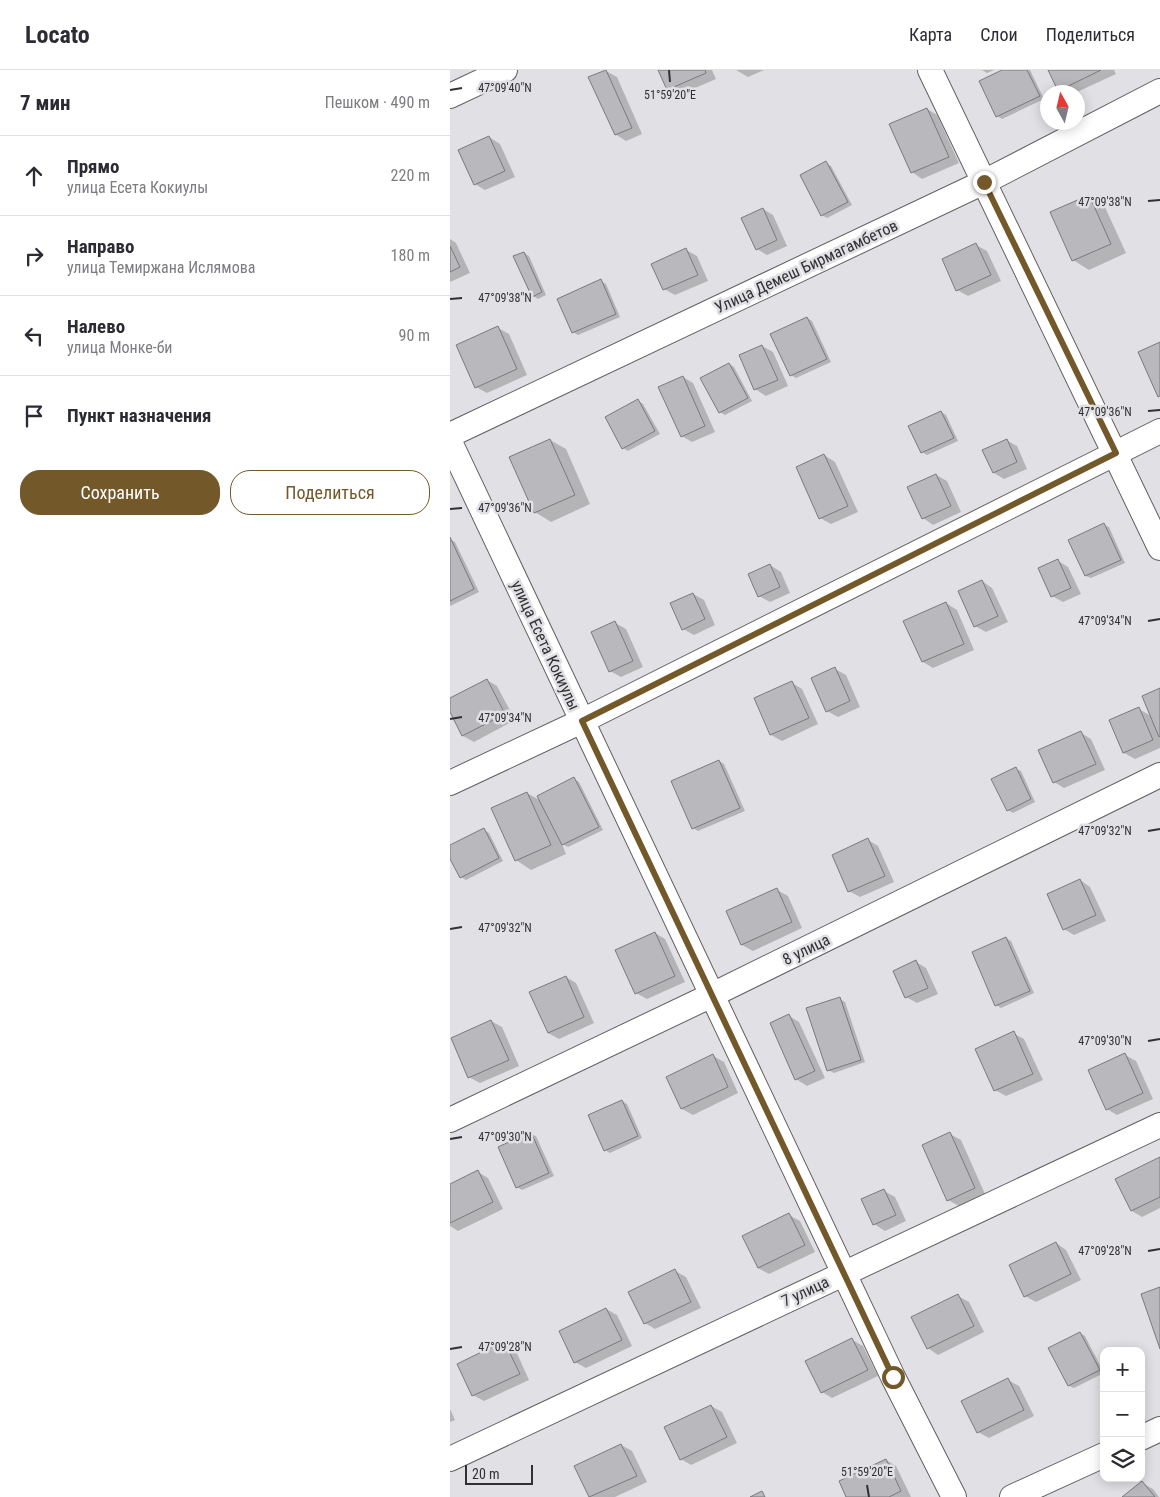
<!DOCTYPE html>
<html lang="ru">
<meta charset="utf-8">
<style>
body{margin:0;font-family:"Roboto Condensed",sans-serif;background:#f2f2f3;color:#2b2b33}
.controls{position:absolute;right:15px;bottom:15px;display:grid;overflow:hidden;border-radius:10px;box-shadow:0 2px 12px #0003}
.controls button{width:45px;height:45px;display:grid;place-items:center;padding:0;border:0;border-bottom:1px solid #e1e1e2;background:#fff;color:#2b2b33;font:25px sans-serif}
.compass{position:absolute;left:590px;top:15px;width:45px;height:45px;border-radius:50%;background:#fff;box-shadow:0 2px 12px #0003;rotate:352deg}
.scale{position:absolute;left:15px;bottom:12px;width:68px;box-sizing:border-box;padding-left:5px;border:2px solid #313133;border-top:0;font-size:14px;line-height:18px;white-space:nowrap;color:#313133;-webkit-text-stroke:4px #e1e1e5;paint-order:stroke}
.stop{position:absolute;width:15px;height:15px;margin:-11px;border:4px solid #73582a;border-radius:50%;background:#fff}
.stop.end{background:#73582a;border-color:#fff;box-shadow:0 1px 5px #0008}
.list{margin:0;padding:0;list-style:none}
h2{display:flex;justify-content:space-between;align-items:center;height:65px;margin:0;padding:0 20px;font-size:21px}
h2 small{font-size:16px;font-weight:400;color:#7c7c81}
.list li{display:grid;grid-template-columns:32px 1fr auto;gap:15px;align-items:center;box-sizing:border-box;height:80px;padding:0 20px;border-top:1px solid #e1e1e2}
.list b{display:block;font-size:19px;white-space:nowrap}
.list p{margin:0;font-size:16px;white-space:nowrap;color:#7c7c81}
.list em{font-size:16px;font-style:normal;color:#7c7c81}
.actions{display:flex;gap:10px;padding:15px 20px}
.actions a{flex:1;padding:11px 0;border:1px solid #73582a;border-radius:20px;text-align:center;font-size:18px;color:#73582a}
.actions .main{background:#73582a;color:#fff}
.icon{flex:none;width:28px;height:28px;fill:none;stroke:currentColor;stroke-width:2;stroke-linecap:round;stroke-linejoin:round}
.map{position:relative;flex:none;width:710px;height:1427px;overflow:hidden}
header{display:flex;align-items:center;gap:30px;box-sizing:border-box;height:70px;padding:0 25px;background:#fff;border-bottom:1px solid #e1e1e2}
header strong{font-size:24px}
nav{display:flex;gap:28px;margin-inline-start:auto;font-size:18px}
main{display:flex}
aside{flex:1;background:#fff}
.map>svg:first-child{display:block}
</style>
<header>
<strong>Locato</strong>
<nav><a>Карта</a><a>Слои</a><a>Поделиться</a></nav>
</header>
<main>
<aside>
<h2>7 мин<small>Пешком · 490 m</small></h2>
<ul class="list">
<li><svg class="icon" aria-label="ahead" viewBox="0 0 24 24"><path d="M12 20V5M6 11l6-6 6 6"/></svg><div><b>Прямо</b><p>улица Есета Кокиулы</p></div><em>220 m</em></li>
<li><svg class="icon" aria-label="right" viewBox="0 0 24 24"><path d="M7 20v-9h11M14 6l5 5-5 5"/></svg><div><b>Направо</b><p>улица Темиржана Ислямова</p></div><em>180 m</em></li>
<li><svg class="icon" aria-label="left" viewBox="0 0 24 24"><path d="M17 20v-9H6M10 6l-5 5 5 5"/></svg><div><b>Налево</b><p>улица Монке-би</p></div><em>90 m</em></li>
<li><svg class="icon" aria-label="arrive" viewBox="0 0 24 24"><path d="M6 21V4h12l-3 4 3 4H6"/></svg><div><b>Пункт назначения</b></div></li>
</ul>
<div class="actions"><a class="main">Сохранить</a><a>Поделиться</a></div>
</aside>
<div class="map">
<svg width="710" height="1427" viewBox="0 0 710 1427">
<rect width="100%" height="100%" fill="#e1e1e5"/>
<g fill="#0003">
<path d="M209 0H262L266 9 229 25 218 19Z"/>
<path d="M286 0H314L298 7Z"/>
<path d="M532 0H544L537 3Z"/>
<path d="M555 0H580L594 29 552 49 547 46Z"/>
<path d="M600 0H664L666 4 627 22H614L609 20Z"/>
<path d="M156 1 167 7 192 64 176 71 165 64Z"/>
<path d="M477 39 487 45 509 93 472 109 462 102Z"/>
<path d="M39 67 50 74 65 107 35 120 25 114Z"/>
<path d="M376 93 381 96 402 135 377 148 372 145Z"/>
<path d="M639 126 654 135 676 183 639 200 623 190 602 143Z"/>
<path d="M313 139 323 145 337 176 317 185 307 179Z"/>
<path d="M0 169 6 173 20 203 0 212Z"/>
<path d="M526 175 537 181 551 211 518 226 507 220Z"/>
<path d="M236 180 247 186 258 211 225 225 214 219Z"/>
<path d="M74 183 79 186 96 225 88 229 83 226Z"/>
<path d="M151 211 156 214 170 247 128 265 123 262Z"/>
<path d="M357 248 362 251 381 292 346 308 341 305Z"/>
<path d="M48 258 59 264 77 305 37 323 26 317Z"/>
<path d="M312 276 323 282 338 316 316 326 305 319Z"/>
<path d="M279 294 284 297 302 331 275 345 270 342 252 309Z"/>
<path d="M233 307 243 313 265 362 242 372 232 366Z"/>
<path d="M188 331 193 334 210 364 178 381 173 378Z"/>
<path d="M491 342 496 345 508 371 477 385 472 382Z"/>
<path d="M100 370 116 379 140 434 101 452 85 442 61 387Z"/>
<path d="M556 370 567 376 577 399 554 409 544 403Z"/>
<path d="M374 385 385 392 408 442 381 454 370 448Z"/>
<path d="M486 405 497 411 511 442 483 455 473 448Z"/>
<path d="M654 455 659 457 675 493 641 508 636 506Z"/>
<path d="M0 469 5 472 29 522 0 536Z"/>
<path d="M608 491 618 497 631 524 613 532 602 526Z"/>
<path d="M320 495 331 502 340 523 320 532 309 526Z"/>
<path d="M532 511 542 518 558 552 536 562 525 556Z"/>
<path d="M243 524 254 530 265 555 244 565 233 559Z"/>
<path d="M496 533 507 540 524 580 483 598 473 592Z"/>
<path d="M165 553 176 559 193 597 171 607 160 601Z"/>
<path d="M385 599 396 605 410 637 388 647 377 641Z"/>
<path d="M37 610 47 616 65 650 24 672 13 666 0 640V629Z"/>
<path d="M342 613 352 619 368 654 332 671 321 665 305 628Z"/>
<path d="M710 620V678L685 689 674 683 660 651 689 639 701 646Z"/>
<path d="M631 663 641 669 655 700 614 718 604 712Z"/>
<path d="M269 691 274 694 295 741 248 761 243 758Z"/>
<path d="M566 699 571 701 585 732 563 743 558 740Z"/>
<path d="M124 709 129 712 153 760 118 777 112 774 116 784 81 800 66 790 77 723 91 731Z"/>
<path d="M34 760 39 763 53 791 16 810 11 807 0 786V777Z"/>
<path d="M418 770 428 776 444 812 410 827 399 821Z"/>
<path d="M630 810 640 817 656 851 624 865 614 859Z"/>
<path d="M327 820 338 826 352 858 303 881 292 875 277 842Z"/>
<path d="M205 863 215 869 235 912 197 929 186 923Z"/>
<path d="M556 868 561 871 584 923 551 938 546 935Z"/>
<path d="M466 892 476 898 488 924 467 933 456 927Z"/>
<path d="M116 907 126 913 144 953 109 969 98 963Z"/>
<path d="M390 929 395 932 415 992 384 1003 378 1000Z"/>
<path d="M339 946 349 952 375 1008 357 1016 346 1009Z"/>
<path d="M41 951 52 957 69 996 30 1013 19 1007Z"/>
<path d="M563 963 574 969 593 1010 556 1026 545 1020Z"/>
<path d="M675 985 686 991 703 1029 667 1045 657 1039Z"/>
<path d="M263 986 274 992 288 1023 243 1045 232 1039 217 1008Z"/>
<path d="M172 1031 177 1034 192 1068 160 1083 155 1080Z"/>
<path d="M81 1064 86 1066 104 1106 72 1120 67 1117Z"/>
<path d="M500 1064 511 1070 535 1124 509 1136 498 1130Z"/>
<path d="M710 1089V1138L692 1147 682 1141Z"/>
<path d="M28 1102 38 1108 53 1139 8 1161 0 1156V1115Z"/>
<path d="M434 1121 445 1127 456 1151 435 1161 424 1154Z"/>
<path d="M339 1145 350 1151 365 1182 319 1204 308 1198Z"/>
<path d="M606 1173 616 1180 631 1210 586 1232 575 1226Z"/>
<path d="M225 1201 236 1207 251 1238 205 1259 195 1253Z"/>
<path d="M508 1226 519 1232 534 1262 488 1285 478 1278Z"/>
<path d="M156 1239 167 1245 182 1276 136 1298 125 1292Z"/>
<path d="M630 1263 635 1266 654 1303 624 1318 619 1316Z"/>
<path d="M402 1270 413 1276 428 1306 382 1328 372 1322Z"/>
<path d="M54 1273 65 1279 79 1310 34 1331 23 1325Z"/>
<path d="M558 1310 569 1316 584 1346 539 1368 528 1362Z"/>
<path d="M261 1336 272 1342 287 1373 241 1395 231 1389Z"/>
<path d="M0 1339 5 1350 0 1352Z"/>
<path d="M171 1375 182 1381 197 1412 165 1427H140L126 1397Z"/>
<path d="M436 1390 446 1396 461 1427H398Z"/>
<path d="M692 1413 703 1419 709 1427H674Z"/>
</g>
<g fill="#b9b9bd" stroke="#7a7a7e">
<path d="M156 0 182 58 165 65 138 7Z"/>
<path d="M208 0H255L256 3 217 20Z"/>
<path d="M552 0H577L590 26 546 47 529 11Z"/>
<path d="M598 0H651L608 21Z"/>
<path d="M477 38 499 87 461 103 439 54Z"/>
<path d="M39 66 55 101 24 115 8 80Z"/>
<path d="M376 91 398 132 371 146 350 105Z"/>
<path d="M639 125 661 174 622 191 600 142Z"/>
<path d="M313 138 327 170 306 180 291 148Z"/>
<path d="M526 173 541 205 506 221 492 189Z"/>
<path d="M0 176 10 197 0 202Z"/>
<path d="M236 178 248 205 213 220 201 194Z"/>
<path d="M74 182 92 222 82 227 63 186Z"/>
<path d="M151 209 166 244 122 263 107 229Z"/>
<path d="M357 247 377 289 340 306 320 264Z"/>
<path d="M48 256 67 299 25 318 6 275Z"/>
<path d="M710 272V326L708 327 688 282Z"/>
<path d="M312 275 328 310 304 320 289 285Z"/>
<path d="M279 293 298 328 269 343 250 308Z"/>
<path d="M233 306 255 356 231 367 208 317Z"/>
<path d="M188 329 205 361 172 379 155 347Z"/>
<path d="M491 341 504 368 471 383 458 356Z"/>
<path d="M100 369 125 425 84 443 59 387Z"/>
<path d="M557 369 567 392 543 403 532 380Z"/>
<path d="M374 384 398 436 369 449 346 397Z"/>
<path d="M486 404 501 436 472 449 457 417Z"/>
<path d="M654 453 671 490 635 506 618 470Z"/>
<path d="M0 467 24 519 0 531Z"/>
<path d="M608 489 621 518 601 527 588 498Z"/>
<path d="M320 494 330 517 308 527 298 504Z"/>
<path d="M532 510 548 546 524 557 508 521Z"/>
<path d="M243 523 255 549 232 560 220 533Z"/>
<path d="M496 532 514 574 472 592 453 551Z"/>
<path d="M165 551 183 591 159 602 141 562Z"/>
<path d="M385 597 400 631 376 642 361 608Z"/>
<path d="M37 609 55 644 12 666 0 642V628Z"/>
<path d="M342 611 359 648 320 665 304 628Z"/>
<path d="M710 618V666L709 667 692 626Z"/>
<path d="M689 637 703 670 673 683 659 650Z"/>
<path d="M631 661 646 694 603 713 588 680Z"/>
<path d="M269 690 290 738 242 759 221 711Z"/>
<path d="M566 697 581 729 557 741 541 709Z"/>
<path d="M124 707 149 757 112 775 87 726Z"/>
<path d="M77 722 101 775 65 791 41 738Z"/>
<path d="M34 758 49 788 10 808 0 789V775Z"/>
<path d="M418 768 435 806 398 822 382 785Z"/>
<path d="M630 809 646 845 613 860 597 824Z"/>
<path d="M327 818 342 852 291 875 276 841Z"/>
<path d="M205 862 225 906 185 924 165 880Z"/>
<path d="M556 867 580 921 545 936 522 882Z"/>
<path d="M466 890 478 918 455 928 443 901Z"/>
<path d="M116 906 134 947 98 963 79 922Z"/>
<path d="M390 927 411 990 377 1001 356 938Z"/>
<path d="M339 944 365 1001 345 1010 320 953Z"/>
<path d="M41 950 59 990 18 1008 1 968Z"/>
<path d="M564 961 583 1004 544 1021 525 979Z"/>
<path d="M675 983 693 1023 656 1040 638 1000Z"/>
<path d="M263 984 278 1017 231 1039 216 1007Z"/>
<path d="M172 1030 188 1066 154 1081 138 1045Z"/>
<path d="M81 1062 99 1103 66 1118 48 1077Z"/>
<path d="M500 1062 525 1118 497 1131 472 1075Z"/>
<path d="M710 1087V1127L681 1141 665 1109Z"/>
<path d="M28 1100 43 1132 0 1153V1114Z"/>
<path d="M434 1119 446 1145 423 1155 411 1129Z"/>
<path d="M339 1143 355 1175 308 1198 292 1166Z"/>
<path d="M606 1172 621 1204 574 1227 559 1195Z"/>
<path d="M225 1199 241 1232 194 1254 178 1222Z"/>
<path d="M710 1217V1279L691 1224Z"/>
<path d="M508 1224 524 1256 477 1279 461 1247Z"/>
<path d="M156 1238 172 1270 124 1293 109 1261Z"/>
<path d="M630 1262 650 1300 618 1316 598 1278Z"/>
<path d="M402 1268 418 1300 371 1323 355 1291Z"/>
<path d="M54 1271 70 1304 22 1326 7 1294Z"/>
<path d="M558 1308 574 1340 527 1363 511 1331Z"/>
<path d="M261 1335 277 1367 230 1390 214 1357Z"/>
<path d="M171 1374 187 1406 139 1427 124 1396Z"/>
<path d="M436 1389 451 1421 439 1427H396L389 1411Z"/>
<path d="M692 1411 705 1427H672Z"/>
<path d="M312 1421 315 1427H300Z"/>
</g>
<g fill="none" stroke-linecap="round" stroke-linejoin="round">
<g stroke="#605f63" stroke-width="26">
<g id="minor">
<path d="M480 0 710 478"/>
<path d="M0 26 55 0"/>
<path d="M0 365 534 112 710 21"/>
<path d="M0 372 443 1307 504 1427"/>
<path d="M0 713 132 651 710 361"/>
<path d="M0 1050 262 925 710 705"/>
<path d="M691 1368 710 1359"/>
<path d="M0 1389 710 1055"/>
<path d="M562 1427 654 1385"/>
</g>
</g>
<use href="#minor" stroke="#fff" stroke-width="24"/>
</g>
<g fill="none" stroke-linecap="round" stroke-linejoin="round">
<path stroke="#73582a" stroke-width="6" d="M443 1307 132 651 666 383 534 112"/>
</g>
<path fill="none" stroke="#313133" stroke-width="2" d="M219 0 220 12M0 20 12 18M698 131 710 130M0 229 12 228M698 341 710 340M0 439 12 438M698 551 710 549M0 649 12 647M698 761 710 759M0 859 12 857M698 971 710 969M0 1069 12 1067M698 1181 710 1179M0 1279 12 1277M417 1415 419 1427"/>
<g text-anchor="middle" stroke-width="5" stroke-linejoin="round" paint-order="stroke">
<g font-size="16" fill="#313133" stroke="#e1e1e5">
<text transform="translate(356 196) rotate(-25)" y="6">Улица Демеш Бирмагамбетов</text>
<text transform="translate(96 575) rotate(65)" y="6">улица Есета Кокиулы</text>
<text transform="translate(356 879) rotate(-26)" y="6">8 улица</text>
<text transform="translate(355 1221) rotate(-25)" y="6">7 улица</text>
</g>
</g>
<g font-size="12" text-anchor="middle" fill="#313133" stroke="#e1e1e5" stroke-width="5" stroke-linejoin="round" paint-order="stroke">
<text x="55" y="22">47°09'40"N</text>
<text x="220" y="29">51°59'20"E</text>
<text x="655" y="136">47°09'38"N</text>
<text x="55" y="232">47°09'38"N</text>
<text x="655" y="346">47°09'36"N</text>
<text x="55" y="442">47°09'36"N</text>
<text x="655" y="555">47°09'34"N</text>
<text x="55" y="652">47°09'34"N</text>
<text x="655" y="765">47°09'32"N</text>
<text x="55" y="862">47°09'32"N</text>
<text x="655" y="975">47°09'30"N</text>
<text x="55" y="1071">47°09'30"N</text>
<text x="655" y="1185">47°09'28"N</text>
<text x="55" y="1281">47°09'28"N</text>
<text x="417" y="1406">51°59'20"E</text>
</g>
</svg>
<div class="controls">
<button>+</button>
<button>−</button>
<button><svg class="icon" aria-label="layers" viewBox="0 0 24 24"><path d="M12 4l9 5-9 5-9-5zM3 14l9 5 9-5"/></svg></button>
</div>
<svg class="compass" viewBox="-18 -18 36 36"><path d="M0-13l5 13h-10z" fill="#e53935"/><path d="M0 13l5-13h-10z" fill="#7c7c81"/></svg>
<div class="scale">20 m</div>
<div class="stop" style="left:443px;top:1307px"></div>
<div class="stop end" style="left:534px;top:112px"></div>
</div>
</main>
